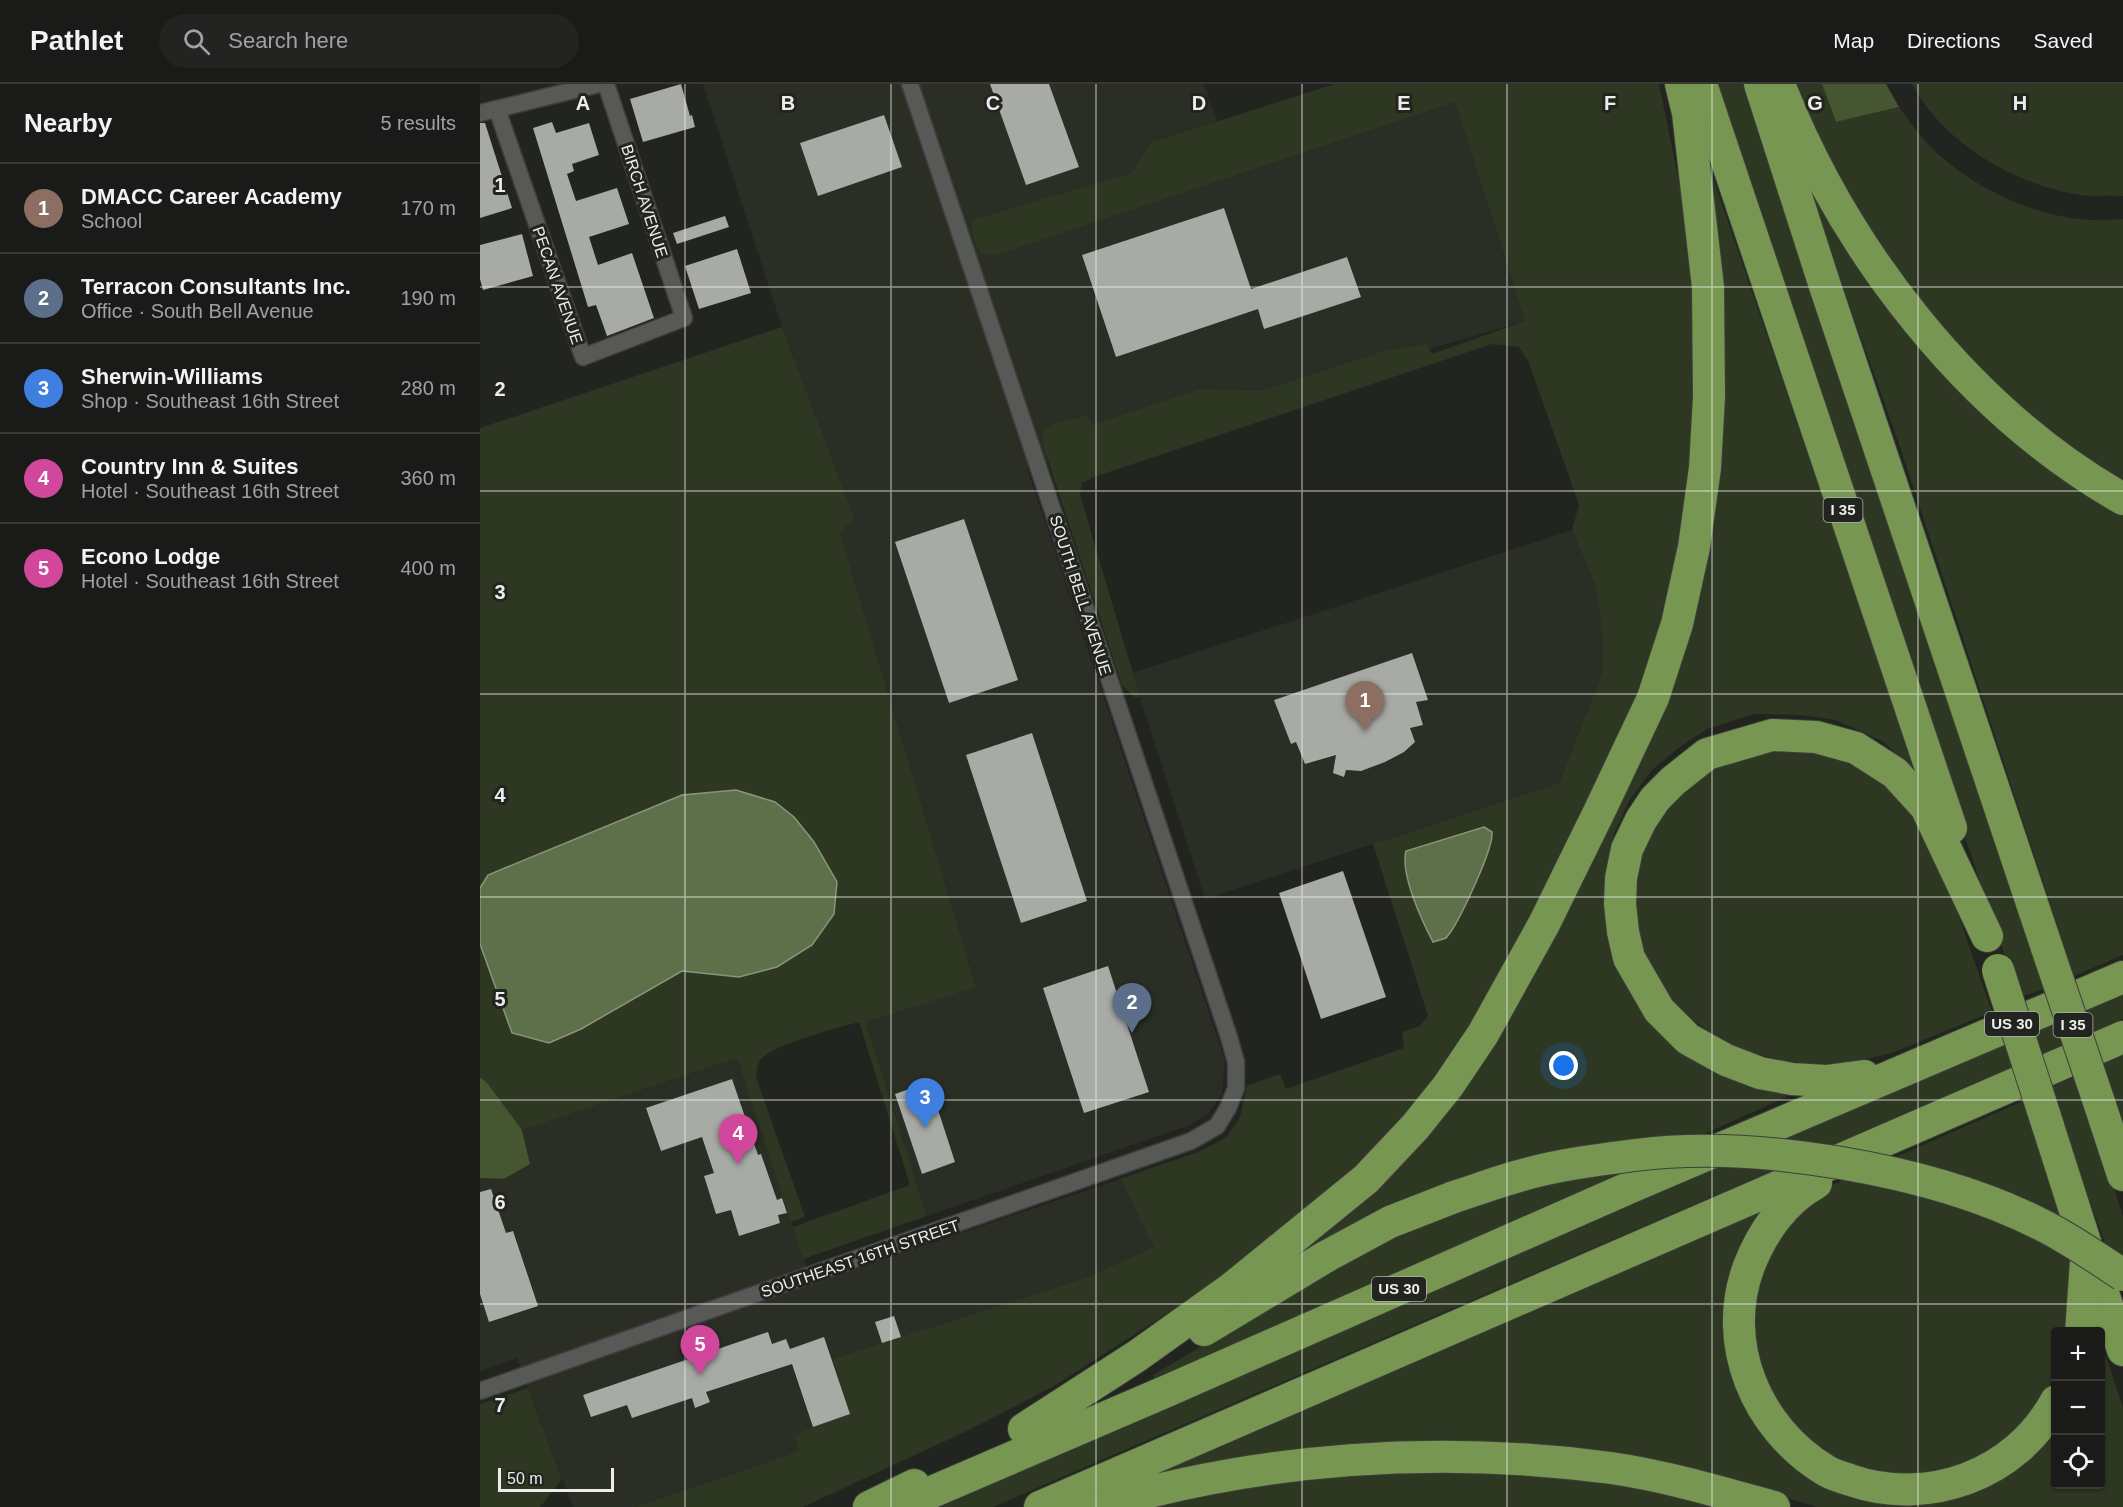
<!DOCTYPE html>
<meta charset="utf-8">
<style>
body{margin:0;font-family:Arial,sans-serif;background:#232421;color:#f1f3f6}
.controls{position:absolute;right:18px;bottom:18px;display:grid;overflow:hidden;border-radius:6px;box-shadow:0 2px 4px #0004}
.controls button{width:54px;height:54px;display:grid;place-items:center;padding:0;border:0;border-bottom:2px solid #383937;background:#1a1b18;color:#f1f3f6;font:30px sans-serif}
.scale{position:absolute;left:18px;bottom:15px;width:116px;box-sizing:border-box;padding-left:6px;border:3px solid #ecedeb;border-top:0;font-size:16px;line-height:21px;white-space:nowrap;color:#ecedeb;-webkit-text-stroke:4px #222420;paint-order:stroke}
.you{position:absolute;left:1084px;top:982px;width:21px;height:21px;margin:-15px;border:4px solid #fff;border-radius:50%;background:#1a73e8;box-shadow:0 0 0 9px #1a73e833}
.badge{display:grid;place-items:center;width:39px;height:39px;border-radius:50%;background:#b45309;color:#fff;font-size:20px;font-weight:700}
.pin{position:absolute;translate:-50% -50px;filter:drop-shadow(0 2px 3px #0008)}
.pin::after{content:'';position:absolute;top:32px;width:21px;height:18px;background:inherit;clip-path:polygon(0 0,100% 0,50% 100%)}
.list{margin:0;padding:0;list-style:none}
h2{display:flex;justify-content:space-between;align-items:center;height:78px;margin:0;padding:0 24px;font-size:26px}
h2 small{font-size:20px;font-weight:400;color:#9fa1a2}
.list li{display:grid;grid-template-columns:39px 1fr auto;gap:18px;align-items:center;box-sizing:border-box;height:90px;padding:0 24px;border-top:2px solid #383937}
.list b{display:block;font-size:22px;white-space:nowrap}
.list p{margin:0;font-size:20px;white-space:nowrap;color:#9fa1a2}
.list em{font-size:20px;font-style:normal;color:#9fa1a2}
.icon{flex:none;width:33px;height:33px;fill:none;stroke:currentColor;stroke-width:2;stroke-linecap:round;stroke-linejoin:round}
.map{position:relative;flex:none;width:1643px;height:1423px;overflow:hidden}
header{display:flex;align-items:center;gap:36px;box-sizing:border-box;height:84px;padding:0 30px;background:#1a1b18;border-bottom:2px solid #383937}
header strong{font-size:28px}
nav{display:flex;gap:33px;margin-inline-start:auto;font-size:21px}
.search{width:420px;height:54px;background:#232421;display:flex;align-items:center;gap:15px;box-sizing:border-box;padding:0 21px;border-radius:33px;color:#9fa1a2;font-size:22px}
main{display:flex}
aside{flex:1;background:#1a1b18}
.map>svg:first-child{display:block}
</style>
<header>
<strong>Pathlet</strong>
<div class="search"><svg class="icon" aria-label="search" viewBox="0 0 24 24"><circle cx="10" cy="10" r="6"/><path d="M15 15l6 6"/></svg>Search here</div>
<nav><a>Map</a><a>Directions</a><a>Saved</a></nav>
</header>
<main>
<aside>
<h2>Nearby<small>5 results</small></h2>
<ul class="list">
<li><span class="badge" style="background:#8d6e63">1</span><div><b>DMACC Career Academy</b><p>School</p></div><em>170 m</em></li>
<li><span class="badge" style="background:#5c6f8a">2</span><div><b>Terracon Consultants Inc.</b><p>Office · South Bell Avenue</p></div><em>190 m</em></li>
<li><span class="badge" style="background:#3f7fe0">3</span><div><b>Sherwin-Williams</b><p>Shop · Southeast 16th Street</p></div><em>280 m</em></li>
<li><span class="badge" style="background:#d1479c">4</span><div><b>Country Inn &amp; Suites</b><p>Hotel · Southeast 16th Street</p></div><em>360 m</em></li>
<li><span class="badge" style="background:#d1479c">5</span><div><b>Econo Lodge</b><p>Hotel · Southeast 16th Street</p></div><em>400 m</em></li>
</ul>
</aside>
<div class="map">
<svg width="1643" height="1423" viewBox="0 0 1643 1423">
<rect width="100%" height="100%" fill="#222420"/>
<g fill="#2a2e25">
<path d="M223 0H724L756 91 975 18 1045 237 547 384 745 977 742 1010 728 1030 710 1041 447 1132 386 937 496 903 360 449 373 433 302 243Z"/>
<path d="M1154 426 1122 589 1079 699 725 815 652 589Z"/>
<path d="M257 974 332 1200 640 1095 675 1163 605 1194 352 1275 370 1330 333 1343 319 1367 155 1423H93L37 1274 0 1287V1094L24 1095 50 1080 42 1046Z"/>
</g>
<g fill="#2d3721">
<path d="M855 0H1179L1209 146 1216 272 1213 373 1194 483 1166 592 1125 684 1026 881 983 951 935 1024 872 1088 785 1162 702 1220 574 1302 491 1345 323 1423H155L319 1367 314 1352 333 1343 369 1330 352 1275 605 1194 674 1163 640 1095 718 1068 747 1053 760 1033 767 1002 800 990 806 1005 924 964 922 948 940 942 948 932 893 760 1079 699 1122 589 1123 554 1116 501 1092 446 1099 421 1049 279 1039 263 1012 260 617 392 602 399 600 411 660 613H654L642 601 563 361V347L574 340 608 331 612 341 721 305 781 307 901 268 947 260 952 270 1045 237 975 18 516 171 502 170C495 160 489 148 492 136L652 89 672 58Z"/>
<path d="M1233 0H1263L1566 904 1539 914Z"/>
<path d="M1311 0H1342L1356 38 1419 23C1432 41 1446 61 1464 75 1513 116 1579 142 1643 135V400L1560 341 1496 284 1436 217 1371 125Z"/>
<path d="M1432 0H1643V112C1629 111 1615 113 1601 111 1535 101 1464 60 1432 0Z"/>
<path d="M1233 94 1435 684 1431 686 1404 658 1356 636 1321 631 1274 630 1227 645 1197 665 1172 686 1149 717 1134 750 1125 789 1126 830 1153 909 1308 1002 1306 1013 1211 1056 1184 1057 809 1181 864 1131 963 1024 1213 511 1225 99Z"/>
<path d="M1335 110 1360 152 1643 424V871L1594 892 1418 357 1330 111Z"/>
<path d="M302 243 374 434 360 449 496 903 386 938 447 1132 323 1175 313 1143 430 1101 379 938C358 944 294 960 281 975 277 979 277 987 276 993L325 1133 311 1138 257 974 42 1046 8 1000 0 993V344Z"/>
<path d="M1307 651 1415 698 1459 775 1512 928 1412 969 1369 979 1332 980 1300 976 1261 965 1227 946 1197 924 1156 866 1147 796 1190 701Z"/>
<path d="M1643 908V935L513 1423H451Z"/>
<path d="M1643 971V1036L1624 979Z"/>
<path d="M1597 992 1643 1132V1172L1626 1162 1570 1003Z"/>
<path d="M1543 1017C1563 1077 1589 1142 1592 1206 1592 1219 1589 1234 1587 1247L1576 1248 1575 1289 1562 1318 1517 1367 1451 1395 1375 1387 1317 1352 1280 1297 1271 1218 1296 1153 1350 1102Z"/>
<path d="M1147 1087 678 1300 673 1291C822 1204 971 1102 1147 1087Z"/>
<path d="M1291 1119 1277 1142 1272 1327 1417 1417 1575 1339 1576 1400H1620L1621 1258 1643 1323V1423H1337L1239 1394 1132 1372 666 1398 664 1392Z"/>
<path d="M48 1304 82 1395 60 1423H0V1320Z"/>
<path d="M894 1386 1075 1389 1262 1423H659L747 1404Z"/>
</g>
<g fill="#455631">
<path d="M1342 0H1406L1419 23 1356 38Z"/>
<path d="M0 993 8 1000 42 1046 50 1080 24 1095 0 1094Z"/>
</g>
<g fill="#5e704a" stroke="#89967a" stroke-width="1.5">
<path d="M256 706 295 718 314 733 334 758 357 798 354 830 332 861 297 883 259 893 202 887 101 945 69 959 32 949 0 860V804L8 791 202 711Z"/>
<path d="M1004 743 1012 748C1014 764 982 830 972 846L966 854 953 858C942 837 920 790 926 767Z"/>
</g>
<g fill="#a7aaa5">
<path d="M201 0 210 32 212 31 215 43 163 58 150 15Z"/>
<path d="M510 0H569L599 83 546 101Z"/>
<path d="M404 31 422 83 338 112 320 59Z"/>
<path d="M72 38 76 49 109 39 119 71 92 80 94 87 87 90 96 117 137 104 149 140 109 153 118 181 152 169 174 234 127 252 116 221 108 223 53 44Z"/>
<path d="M0 39H5L32 124 0 134Z"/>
<path d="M744 124 771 205 867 173 881 213 784 245 778 225 636 273 602 171Z"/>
<path d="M245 132 249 143 197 160 193 149Z"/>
<path d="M42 150 53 192 3 206 0 195V161Z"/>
<path d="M257 165 271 209 219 225 205 182Z"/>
<path d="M484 435 538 596 469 619 415 458Z"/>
<path d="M932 569 948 616 936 618 943 641 930 644 935 658 924 668 905 678 881 687 866 686 864 693 853 689 856 671 825 680 816 658 811 660 794 616Z"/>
<path d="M552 649 607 817 541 839 486 671Z"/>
<path d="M863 787 906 913 841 935 799 809Z"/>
<path d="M628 882 669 1008 604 1029 563 904Z"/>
<path d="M252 995 278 1071 281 1070 297 1116 302 1114 307 1129 298 1131 300 1139 259 1152 251 1126 236 1130 224 1092 234 1089 222 1053 181 1067 166 1024Z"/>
<path d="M449 998 475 1078 442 1090 415 1010Z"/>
<path d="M11 1105 26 1149 33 1147 58 1222 9 1238 0 1210V1108Z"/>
<path d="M414 1232 421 1253 402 1259 395 1238Z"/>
<path d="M288 1248 292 1260 306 1255 310 1265 344 1253 370 1330 333 1343 312 1280 226 1308 230 1318 215 1324 212 1314 152 1334 147 1321 111 1333 103 1311Z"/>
</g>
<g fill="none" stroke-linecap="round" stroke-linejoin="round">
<g stroke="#3d3e3c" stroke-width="19">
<g id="minor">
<path d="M17 25 103 273 204 234 126 0"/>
<path d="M0 29 119 0"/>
<path d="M0 1307 711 1057 737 1042 748 1024 756 1004V978L749 953 430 0"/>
</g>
</g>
<g stroke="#3d3e3c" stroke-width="34">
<g id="motorway">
<path d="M1221 0 1471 744"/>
<path d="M1280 0 1345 202 1567 864"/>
<path d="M1299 0C1364 166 1487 326 1643 415"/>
<path d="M1384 992 1346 997 1312 995 1280 989 1246 976 1208 955 1179 926 1149 874 1143 848 1140 820 1141 794 1147 765 1161 736 1175 715 1193 697 1227 670 1292 651 1336 653 1376 664 1415 689 1446 723 1507 852"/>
<path d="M1619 1018 1643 1091"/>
<path d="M1568 1042 1607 1164 1643 1266"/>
<path d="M1336 1099C1304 1116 1282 1149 1269 1182 1240 1259 1276 1344 1345 1386 1352 1391 1362 1393 1370 1396 1448 1423 1536 1391 1576 1317"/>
<path d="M724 1246 847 1172 910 1138 974 1113"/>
<path d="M1601 1248 1606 1177"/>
<path d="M544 1345 657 1272 752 1204 886 1095 935 1043 968 1002 1003 950 1064 840 1120 726 1173 614 1197 540 1214 463 1225 384 1229 313 1228 203 1208 29 1201 0"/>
<path d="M389 1423 434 1401"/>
<path d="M417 1423 687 1307 1153 1102 1643 893"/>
<path d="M560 1423 1643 953"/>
<path d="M614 1423C781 1373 958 1361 1131 1384 1186 1392 1240 1408 1294 1423"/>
</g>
</g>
<use href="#minor" stroke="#575956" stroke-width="16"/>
<use href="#motorway" stroke="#769651" stroke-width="32"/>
<g stroke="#3d3e3c" stroke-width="34" stroke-linecap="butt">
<g id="motorway-bridge">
<path d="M1567 864 1619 1018"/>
<path d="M1518 886 1568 1042"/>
<path d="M974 1113C996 1106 1017 1098 1039 1092 1076 1081 1117 1076 1155 1071 1277 1056 1452 1085 1562 1141 1590 1155 1617 1174 1643 1191"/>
</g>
</g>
<use href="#motorway-bridge" stroke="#769651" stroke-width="32"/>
</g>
<path fill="none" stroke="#ecedeb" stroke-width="1.5" stroke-opacity="0.55" d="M205 0V1423M411 0V1423M616 0V1423M822 0V1423M1027 0V1423M1232 0V1423M1438 0V1423M0 203H1643M0 407H1643M0 610H1643M0 813H1643M0 1016H1643M0 1220H1643"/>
<g text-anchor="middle" stroke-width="6" stroke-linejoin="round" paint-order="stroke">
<g fill="#222420" stroke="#afb1ae" stroke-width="1.5">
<rect x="1343.5" y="414" width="39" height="24" rx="4.5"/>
<rect x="1505" y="928" width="54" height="24" rx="4.5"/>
<rect x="1573.5" y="929" width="39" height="24" rx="4.5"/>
<rect x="892" y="1193" width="54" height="24" rx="4.5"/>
</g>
<g font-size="15" font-weight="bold" fill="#ecedeb">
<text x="1363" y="431">I 35</text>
<text x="1532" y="945">US 30</text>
<text x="1593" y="946">I 35</text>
<text x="919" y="1210">US 30</text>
</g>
<g font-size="16" fill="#ecedeb" stroke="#222420">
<text transform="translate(165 117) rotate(72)" y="6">BIRCH AVENUE</text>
<text transform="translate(78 201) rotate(71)" y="6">PECAN AVENUE</text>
<text transform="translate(601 511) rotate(72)" y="6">SOUTH BELL AVENUE</text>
<text transform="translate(380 1174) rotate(-19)" y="6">SOUTHEAST 16TH STREET</text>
</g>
</g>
<g font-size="20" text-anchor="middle" font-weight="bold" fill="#ecedeb" stroke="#222420" stroke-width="6" stroke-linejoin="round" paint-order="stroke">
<text x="103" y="26">A</text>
<text x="308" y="26">B</text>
<text x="513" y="26">C</text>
<text x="719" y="26">D</text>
<text x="924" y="26">E</text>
<text x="1130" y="26">F</text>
<text x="1335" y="26">G</text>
<text x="1540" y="26">H</text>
<text x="20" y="108">1</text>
<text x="20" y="312">2</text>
<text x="20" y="515">3</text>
<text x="20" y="718">4</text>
<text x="20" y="922">5</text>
<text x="20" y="1125">6</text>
<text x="20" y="1328">7</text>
</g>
</svg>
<div class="controls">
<button>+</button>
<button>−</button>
<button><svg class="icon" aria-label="locate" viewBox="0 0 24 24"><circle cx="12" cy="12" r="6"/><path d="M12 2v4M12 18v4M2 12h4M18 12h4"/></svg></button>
</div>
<div class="scale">50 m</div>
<div class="you"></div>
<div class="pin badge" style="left:885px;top:647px;background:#8d6e63">1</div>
<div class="pin badge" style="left:652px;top:949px;background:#5c6f8a">2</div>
<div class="pin badge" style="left:445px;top:1044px;background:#3f7fe0">3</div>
<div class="pin badge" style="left:258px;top:1080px;background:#d1479c">4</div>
<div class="pin badge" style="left:220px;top:1291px;background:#d1479c">5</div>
</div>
</main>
